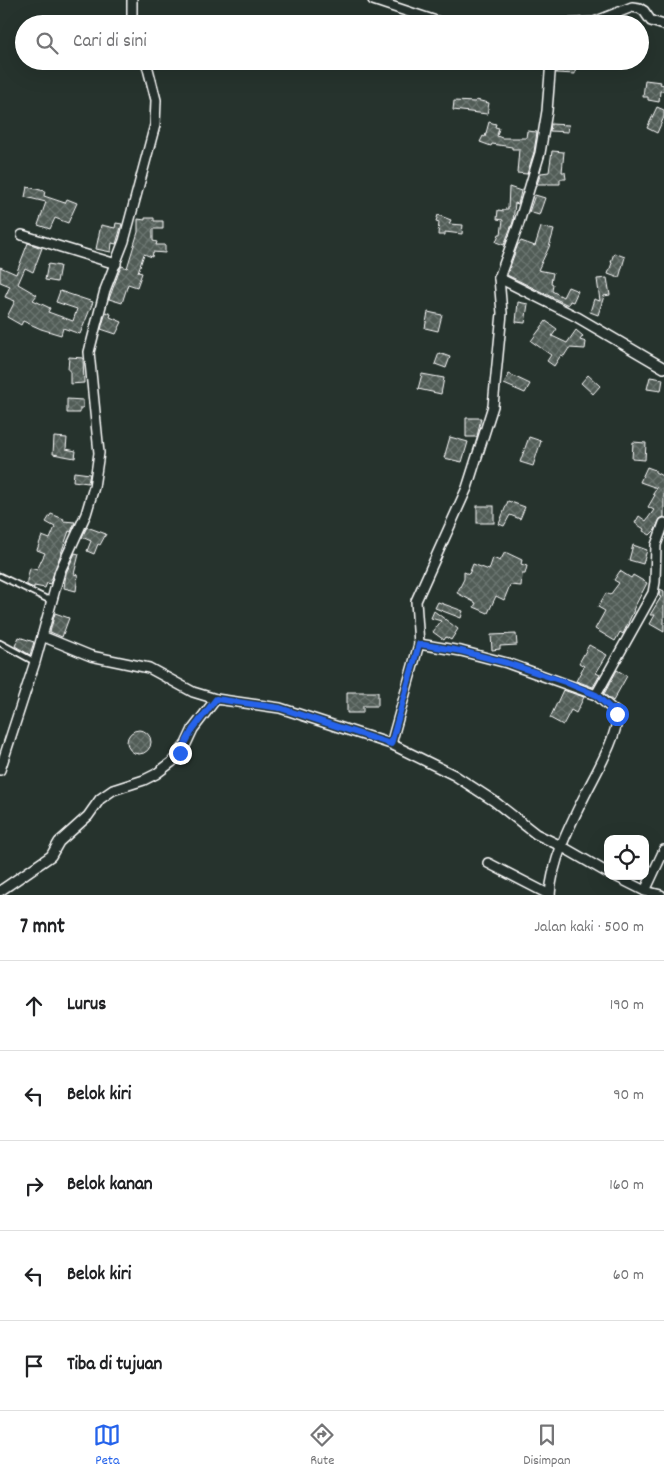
<!DOCTYPE html>
<html lang="id">
<meta charset="utf-8">
<style>
body{margin:0;font-family:Dekko,sans-serif;background:#f6f6f6;color:#202124}
.controls{position:absolute;right:15px;bottom:15px;display:grid;overflow:hidden;border-radius:10px;box-shadow:0 5px 20px #0002}
.controls button{width:45px;height:45px;display:grid;place-items:center;padding:0;border:0;border-bottom:1px solid #e0e0e0;background:#fff;color:#202124;font:25px sans-serif}
.stop{position:absolute;width:15px;height:15px;margin:-11px;border:4px solid #2563eb;border-radius:50%;background:#fff}
.stop.end{background:#2563eb;border-color:#fff;box-shadow:0 1px 5px #0008}
.list{margin:0;padding:0;list-style:none}
h2{display:flex;justify-content:space-between;align-items:center;height:65px;margin:0;padding:0 20px;font-size:21px}
h2 small{font-size:16px;font-weight:400;color:#757577}
.list li{display:grid;grid-template-columns:32px 1fr auto;gap:15px;align-items:center;box-sizing:border-box;height:90px;padding:0 20px;border-top:1px solid #e0e0e0}
.list b{display:block;font-size:19px;white-space:nowrap}
.list em{font-size:16px;font-style:normal;color:#757577}
.icon{flex:none;width:28px;height:28px;fill:none;stroke:currentColor;stroke-width:2;stroke-linecap:round;stroke-linejoin:round}
.map{position:relative;flex:none;width:664px;height:895px;overflow:hidden}
.search{position:absolute;background:#fff;box-shadow:0 5px 20px #0002;left:15px;right:15px;top:15px;height:55px;display:flex;align-items:center;gap:12px;box-sizing:border-box;padding:0 18px;border-radius:28px;color:#757577;font-size:19px}
.sheet{height:515px;background:#fff}
nav{display:flex;justify-content:space-around;align-items:center;box-sizing:border-box;height:70px;border-top:1px solid #e0e0e0;background:#fff;font-size:14px;color:#757577}
nav a{display:grid;justify-items:center;gap:2px}
nav .on{color:#2563eb}
.map>svg:first-child{display:block}
</style>
<div class="map">
<svg width="664" height="895" viewBox="0 0 664 895">
<defs>
<pattern id="building-cross-hatch" width="8" height="8" patternUnits="userSpaceOnUse" patternTransform="scale(1.25)"><rect width="8" height="8" fill="#515c57"/><path d="M0 0l8 8M0 8l8-8" fill="none" stroke="#6b7470"/></pattern>
</defs>
<rect width="100%" height="100%" fill="#26332d"/>
<filter id="ink" filterUnits="userSpaceOnUse"><feTurbulence type="fractalNoise" baseFrequency=".02" numOctaves="2"/><feDisplacementMap in="SourceGraphic" scale="10" xChannelSelector="R" yChannelSelector="G"/><feConvolveMatrix kernelMatrix="1 2 1 2 8 2 1 2 1" color-interpolation-filters="sRGB"/></filter>
<g filter="url(#ink)">
<g fill="url(#building-cross-hatch)" stroke="#fff">
<path d="M557 61H576L575 74 556 73Z"/>
<path d="M645 80 661 82 660 84 664 85V91H660L659 102 648 100V97H643Z"/>
<path d="M476 100 489 103 487 114 453 110 454 101 475 102Z"/>
<path d="M657 107 664 110V117L657 133 647 128Z"/>
<path d="M489 122 496 124 495 127 499 128 497 136 502 138H526L527 131 537 132 534 152 527 174 517 173 519 149H512V147L492 144 491 146 480 142 483 136 485 137Z"/>
<path d="M551 124 569 125 568 132 550 131Z"/>
<path d="M552 151 564 152 562 172H565L566 179H560V184H537L541 173 549 172Z"/>
<path d="M27 187 45 191 44 196 65 203 67 199 77 203 68 223 55 218 50 229 38 225 46 202 25 197Z"/>
<path d="M509 187 521 191 520 196 518 204 515 203 513 222 504 245 496 242 499 234H501L503 220 497 219 498 210 504 211 505 209H508Z"/>
<path d="M535 195 545 198 539 215 529 212Z"/>
<path d="M438 215 451 220 449 224 463 225 462 234 445 232V235H438L439 222 436 221Z"/>
<path d="M145 218H154V221H163V229H153V241L157 242 156 245H165V253L153 252 152 257 144 254 138 272 142 273 137 287 128 284 122 303 109 299 120 269 122 266 127 268 138 232V219L145 220Z"/>
<path d="M116 223 122 224 116 244 112 243 111 252 96 249 101 225 115 228Z"/>
<path d="M541 227 554 230 549 247 538 270 553 273 551 283 553 284 552 291 563 297 568 287 578 291 573 302 570 301 568 305 507 275 518 244H519L521 241 535 246Z"/>
<path d="M28 243 42 248 33 272 25 268 18 284 37 295 33 300 50 308 48 312 73 321 77 309 56 302 60 291 93 302 80 334 63 328 61 335 41 329 23 321 21 325 7 317 15 301 5 297 10 286 0 282V267L16 274Z"/>
<path d="M614 253 625 257 619 278 608 274 612 263 611 262Z"/>
<path d="M48 264 60 266 57 282 45 280Z"/>
<path d="M607 278 610 295 604 296 598 315 590 312 594 299 600 301 597 279Z"/>
<path d="M518 302 528 304 525 323 516 322Z"/>
<path d="M106 312 111 314 110 317 122 322 116 334 101 329Z"/>
<path d="M428 312 442 315 438 331 425 328Z"/>
<path d="M546 321 557 329 552 336 567 343 576 330 583 336 580 340 586 342 585 349 569 348 564 356 561 355 554 366 547 361 551 355 531 341Z"/>
<path d="M439 353 450 357 446 368 435 364Z"/>
<path d="M69 357 83 358 84 383 70 384V370H68Z"/>
<path d="M422 374 444 378 441 394 418 389Z"/>
<path d="M509 374 530 384 525 393 504 384Z"/>
<path d="M588 375 600 386 593 394 581 383Z"/>
<path d="M650 377 663 379 661 391 647 389Z"/>
<path d="M67 399 83 400V408H80V413H67Z"/>
<path d="M466 418H481L477 437H466Z"/>
<path d="M54 437 67 438 66 449 76 451 75 458 53 454Z"/>
<path d="M450 437 468 442 462 462 444 458Z"/>
<path d="M529 437 541 441 533 466 520 462Z"/>
<path d="M633 442 646 443 645 460 632 459Z"/>
<path d="M647 467 655 470V472L664 477V517L660 519 655 530 650 535 643 531 644 529 635 523 639 516 646 521 654 510 648 507 655 495 653 494 657 488 640 482Z"/>
<path d="M74 472 90 474 88 483 73 481Z"/>
<path d="M508 501 525 507 520 519 510 515 504 526 499 524Z"/>
<rect x="477" y="506" width="17" height="17"/>
<path d="M51 514 64 519 63 521 75 522 71 532 69 531 50 584 47 583 45 588 34 586V588L27 585V580L30 568 37 570 45 553 37 550 42 536 50 539 55 527 46 522Z"/>
<path d="M87 527 106 534 100 545 98 544 94 554 87 551 91 541 82 537Z"/>
<path d="M633 545 647 550 643 564 629 560Z"/>
<path d="M505 552 522 560 521 564 527 566 525 574H522L521 586 510 585 504 600 496 596 488 613 474 607 476 603 457 593 464 579V572L469 574 473 564 489 570 493 558 500 561Z"/>
<path d="M75 553 79 554 74 574 78 575 76 591 64 588 66 573Z"/>
<path d="M620 571 631 578 633 575 647 583 633 610H634L623 634 620 632 615 641 595 629 605 611 598 607 606 593 610 595 619 583 614 580Z"/>
<path d="M660 589 664 591V632L650 624 655 615H650L661 597 659 596Z"/>
<path d="M438 602 463 611 461 618 435 608Z"/>
<path d="M434 611 458 629 451 640 446 637 444 640 433 632 441 621 431 618Z"/>
<path d="M55 613 69 618 62 637 50 632Z"/>
<path d="M516 634 517 645 500 646V649L492 650 491 635Z"/>
<path d="M19 637 34 642 30 655 15 646Z"/>
<path d="M589 645 607 655 596 673 600 675 593 687 576 681 584 666 579 663Z"/>
<path d="M617 670 627 676 613 701 604 694Z"/>
<path d="M563 690 584 697 576 713 571 710 563 725 550 718Z"/>
<path d="M347 692H378V706H363V713H347Z"/>
<circle cx="139" cy="742" r="12"/>
</g>
<g fill="none" stroke-linecap="round" stroke-linejoin="round">
<g stroke="#fff" stroke-width="8">
<g id="service">
<path d="M0 576 51 601"/>
<path d="M0 643 35 662"/>
</g>
</g>
<g stroke="#fff" stroke-width="12">
<g id="minor">
<path d="M132 0V24"/>
<path d="M373 0 445 24"/>
<path d="M562 24 594 22 632 7 639 8 644 11 651 21 664 25"/>
<path d="M22 235 116 264"/>
<path d="M499 278 577 317 664 368"/>
<path d="M42 636 91 656 149 668 193 692 216 699 280 708 391 744 454 775 494 801 536 834 561 846 608 873"/>
<path d="M419 644 461 651 507 663 596 695"/>
<path d="M391 744 419 644 416 601 467 488 493 406 502 313 499 278 518 226 540 153 547 111 551 61"/>
<path d="M0 770 35 662 60 571 86 514 94 487 99 453 89 352 105 290 124 241 155 125 156 100 146 61"/>
<path d="M488 863 550 895"/>
<path d="M615 876 645 891 661 895"/>
<path d="M0 891 51 856 59 842 88 816 100 799 113 790 144 780 156 774 172 762 186 744 193 729 216 699"/>
<path d="M645 891 664 850"/>
<path d="M550 895C552 859 571 823 587 791 596 773 620 732 617 713L596 695 653 593 655 582 656 545 664 523"/>
</g>
</g>
<use href="#service" stroke="#26332d" stroke-width="4.5"/>
<use href="#minor" stroke="#26332d" stroke-width="9"/>
</g>
</g>
<g fill="none" stroke-linecap="round" stroke-linejoin="round" filter="url(#ink)">
<path stroke="#2563eb" stroke-width="6" d="M180 753 193 729 216 699 280 708 391 744 419 644 461 651 507 663 565 682 596 695 617 714"/>
</g>
</svg>
<div class="controls">
<button><svg class="icon" aria-label="locate" viewBox="0 0 24 24"><circle cx="12" cy="12" r="6"/><path d="M12 2v4M12 18v4M2 12h4M18 12h4"/></svg></button>
</div>
<div class="stop" style="left:617px;top:714px"></div>
<div class="stop end" style="left:180px;top:753px"></div>
<div class="search"><svg class="icon" aria-label="search" viewBox="0 0 24 24"><circle cx="10" cy="10" r="6"/><path d="M15 15l6 6"/></svg>Cari di sini</div>
</div>
<section class="sheet">
<h2>7 mnt<small>Jalan kaki · 500 m</small></h2>
<ul class="list">
<li><svg class="icon" aria-label="ahead" viewBox="0 0 24 24"><path d="M12 20V5M6 11l6-6 6 6"/></svg><div><b>Lurus</b></div><em>190 m</em></li>
<li><svg class="icon" aria-label="left" viewBox="0 0 24 24"><path d="M17 20v-9H6M10 6l-5 5 5 5"/></svg><div><b>Belok kiri</b></div><em>90 m</em></li>
<li><svg class="icon" aria-label="right" viewBox="0 0 24 24"><path d="M7 20v-9h11M14 6l5 5-5 5"/></svg><div><b>Belok kanan</b></div><em>160 m</em></li>
<li><svg class="icon" aria-label="left" viewBox="0 0 24 24"><path d="M17 20v-9H6M10 6l-5 5 5 5"/></svg><div><b>Belok kiri</b></div><em>60 m</em></li>
<li><svg class="icon" aria-label="arrive" viewBox="0 0 24 24"><path d="M6 21V4h12l-3 4 3 4H6"/></svg><div><b>Tiba di tujuan</b></div></li>
</ul>
</section>
<nav>
<a class="on"><svg class="icon" aria-label="map" viewBox="0 0 24 24"><path d="M3 6l6-2 6 2 6-2v14l-6 2-6-2-6 2zM9 4v14M15 6v14"/></svg>Peta</a>
<a><svg class="icon" aria-label="directions" viewBox="0 0 24 24"><path d="M12 3l9 9-9 9-9-9zM9 14v-3h6M13 9l2 2-2 2"/></svg>Rute</a>
<a><svg class="icon" aria-label="saved" viewBox="0 0 24 24"><path d="M7 4h10v16l-5-4-5 4z"/></svg>Disimpan</a>
</nav>
